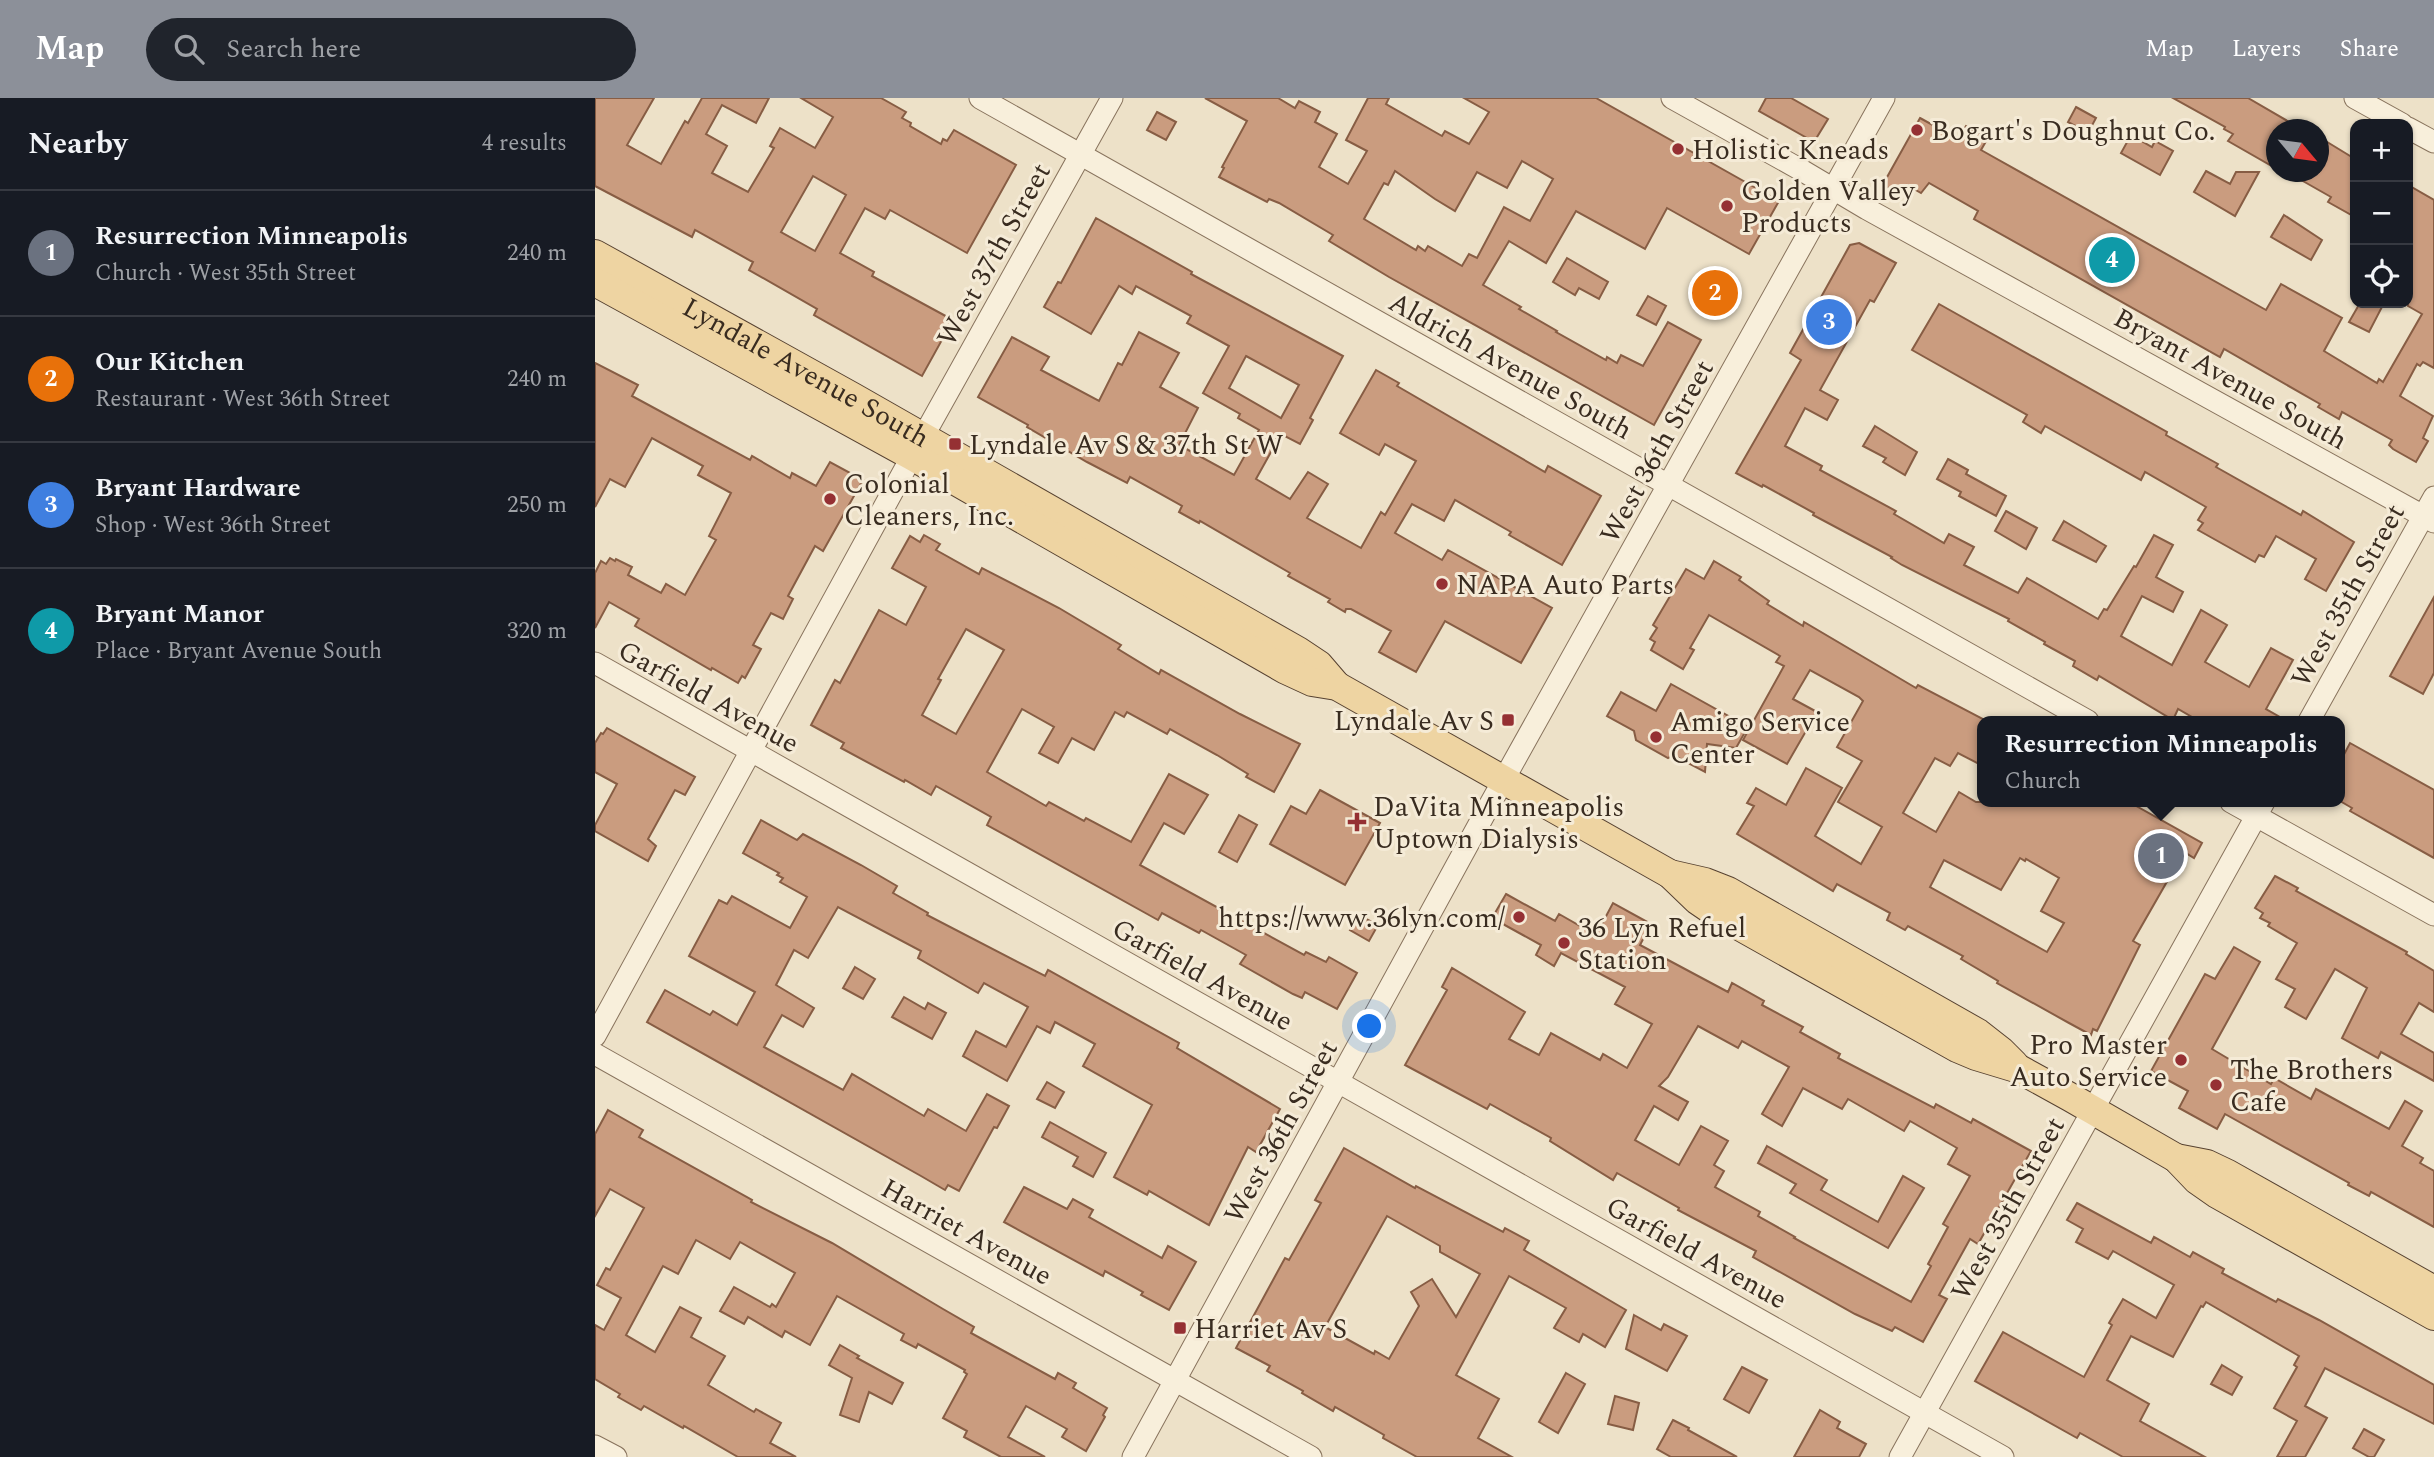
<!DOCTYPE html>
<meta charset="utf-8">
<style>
body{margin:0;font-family:Spectral,serif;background:#20242c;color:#f1f3f6}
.controls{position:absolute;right:21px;top:21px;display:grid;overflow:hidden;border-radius:14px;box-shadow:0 2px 5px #0004}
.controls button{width:63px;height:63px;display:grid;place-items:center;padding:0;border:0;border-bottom:2px solid #363941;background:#171b24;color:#f1f3f6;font:35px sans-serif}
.compass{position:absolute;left:1671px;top:21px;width:63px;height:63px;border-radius:50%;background:#171b24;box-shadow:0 2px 5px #0004;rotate:119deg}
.you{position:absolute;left:775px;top:929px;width:24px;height:24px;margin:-18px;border:5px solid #fff;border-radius:50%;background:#1a73e8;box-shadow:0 0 0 10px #1a73e833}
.badge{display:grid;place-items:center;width:46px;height:46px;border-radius:50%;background:#8c9099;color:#fff;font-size:23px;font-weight:700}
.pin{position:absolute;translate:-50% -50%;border:4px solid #fff;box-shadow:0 2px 7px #0006}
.popup{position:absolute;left:1382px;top:618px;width:368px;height:91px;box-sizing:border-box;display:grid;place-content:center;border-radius:14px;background:#171b24;filter:drop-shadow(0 2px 5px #0005);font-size:23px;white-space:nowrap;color:#9ea1a6}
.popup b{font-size:26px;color:#f1f3f6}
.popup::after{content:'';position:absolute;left:50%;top:100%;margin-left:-14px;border:14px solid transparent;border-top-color:#171b24}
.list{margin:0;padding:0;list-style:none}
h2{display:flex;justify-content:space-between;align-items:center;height:91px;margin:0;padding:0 28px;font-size:30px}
h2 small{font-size:23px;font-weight:400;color:#9ea1a6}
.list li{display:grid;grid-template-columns:46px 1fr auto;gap:21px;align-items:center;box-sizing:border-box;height:126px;padding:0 28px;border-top:2px solid #363941}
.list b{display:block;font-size:26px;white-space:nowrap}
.list p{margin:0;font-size:23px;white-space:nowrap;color:#9ea1a6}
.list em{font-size:23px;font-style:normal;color:#9ea1a6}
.icon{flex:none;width:38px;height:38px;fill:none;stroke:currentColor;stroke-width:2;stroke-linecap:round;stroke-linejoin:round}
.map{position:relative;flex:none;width:1839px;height:1359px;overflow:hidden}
header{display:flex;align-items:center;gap:42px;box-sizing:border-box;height:98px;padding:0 35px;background:#8c9099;color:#fff}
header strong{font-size:33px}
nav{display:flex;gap:38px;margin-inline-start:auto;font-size:24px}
.search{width:490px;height:63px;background:#20242c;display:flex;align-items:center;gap:18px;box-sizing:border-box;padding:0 24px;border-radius:38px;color:#9ea1a6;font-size:26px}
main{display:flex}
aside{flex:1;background:#171b24}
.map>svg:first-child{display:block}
</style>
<header>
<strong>Map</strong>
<div class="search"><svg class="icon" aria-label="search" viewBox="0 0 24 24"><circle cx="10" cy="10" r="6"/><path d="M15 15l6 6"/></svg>Search here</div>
<nav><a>Map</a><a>Layers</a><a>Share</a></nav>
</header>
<main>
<aside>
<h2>Nearby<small>4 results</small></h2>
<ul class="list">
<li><span class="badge" style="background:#6b7280">1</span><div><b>Resurrection Minneapolis</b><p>Church · West 35th Street</p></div><em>240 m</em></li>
<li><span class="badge" style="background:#e8710a">2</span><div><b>Our Kitchen</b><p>Restaurant · West 36th Street</p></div><em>240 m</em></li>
<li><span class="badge" style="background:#3f7fe0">3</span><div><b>Bryant Hardware</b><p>Shop · West 36th Street</p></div><em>250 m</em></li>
<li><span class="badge" style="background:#0f9aa8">4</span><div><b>Bryant Manor</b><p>Place · Bryant Avenue South</p></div><em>320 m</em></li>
</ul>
</aside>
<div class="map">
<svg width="1839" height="1359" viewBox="0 0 1839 1359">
<rect width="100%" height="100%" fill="#ede1c8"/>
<g fill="#ca9c7f" stroke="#875d44" stroke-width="2" fill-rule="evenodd">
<path d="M0 0H59L32 47 66 66 90 23 93 25 107 0H174L161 25 127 7 111 36 132 48 117 75 153 94 179 50 175 48 185 30 220 50 238 19 206 0H286L311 14 307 20 316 25 315 28 346 46 348 41 352 43 359 32 421 67 372 155 295 112 290 121 270 110 245 155 279 174 277 178 358 222 327 278 219 217 222 211 154 172 158 164 156 163 100 132 97 139 0 88ZM218 78 251 97 220 153 186 134Z"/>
<path d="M610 0H683L700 10 704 3 725 14 720 24 742 36 724 69 753 86 772 53 751 42 773 0H794L791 6 847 38 850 33 874 46 894 14 869 0H1001L1184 103 1154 156 1072 110 1050 151 981 113 951 165 914 143 888 187 926 209 924 211 962 233 961 234 1011 262 1012 259 1022 265 1026 257 1048 268 1073 224 1106 242 1059 327 794 179 734 143 738 137 684 105 674 101 672 104 624 79 629 70 627 69 652 23ZM927 63 958 81 935 123 909 109 882 160 874 156 867 168 833 148 830 153 823 148 821 152 769 121 789 85 793 87 800 73 840 101 860 113 882 74 912 90Z"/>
<path d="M1171 0H1196L1233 21 1219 44 1164 13Z"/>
<path d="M1578 0H1653L1708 32H1682V71L1633 43 1638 36 1629 31 1630 29Z"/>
<path d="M1481 9 1501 20 1493 35 1473 24Z"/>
<path d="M562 14 581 24 571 42 552 32Z"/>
<path d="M1325 20 1363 41 1371 28 1393 40 1386 52 1671 212 1686 186 1747 220 1729 253 1782 285 1784 281 1788 284 1827 216 1813 208V87L1839 102V270L1828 264 1825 268 1822 266 1805 298 1838 318 1828 340 1833 343 1821 364 1798 351 1794 347 1797 342 1747 314 1744 321 1723 309 1725 306 1629 251 1625 259 1379 121 1383 113 1334 85 1326 95 1312 87 1306 97 1292 89 1291 81Z"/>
<path d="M1536 37 1557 49 1560 43 1578 53 1565 77 1526 55Z"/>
<path d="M1724 39 1760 61V119L1733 104 1736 99 1692 74H1724Z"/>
<path d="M1611 73 1635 86 1641 74H1664L1640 118 1599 94Z"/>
<path d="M1689 117 1727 142 1716 162 1676 139Z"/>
<path d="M501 120 597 174 596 176 748 258 715 320 718 322 705 346 686 336 661 381 695 401 713 374 733 386 712 420 766 450 786 414 790 417 821 363 790 346 784 357 745 335 781 272 804 285 802 288 950 374 953 368 1006 398 967 467 914 437 916 434 860 402 849 423 817 406 800 435 847 462 853 452 957 510 926 565 850 523 821 574 784 554 796 533 756 511H751L750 514 733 504 735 501 693 478 695 475 605 423 604 425 584 414 587 408 535 379 532 385 492 364 432 329 433 327 383 299 417 239 454 259 446 272 504 303 523 265 527 267 544 234 584 255 565 289 603 310 584 347 639 377 664 332 643 320 645 316 608 295 634 248 592 225 596 218 541 188 537 196 524 188 496 236 449 209 463 184 466 185ZM651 258 704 287 686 320 634 290Z"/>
<path d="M1264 145 1301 165 1279 204 1275 202 1225 292 1243 302 1232 322 1210 310 1190 348 1227 368 1225 372 1301 413 1299 416 1349 445 1354 436 1379 449 1369 467 1423 495 1432 480 1503 521 1509 511 1512 512 1539 468 1541 469 1559 437 1578 447 1561 479 1588 494 1578 514 1547 498 1526 538 1577 567 1606 512 1632 527 1610 564 1654 589 1676 550 1698 562 1671 611 1692 623H1604L1583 611 1578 622 1504 578 1502 582 1478 568 1480 563 1449 546 1450 544 1413 523 1414 521 1307 467 1296 460 1297 459 1218 417 1219 415 1168 387 1167 389 1141 375 1206 262 1195 255 1255 147Z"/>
<path d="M972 160 1013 184 1004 201 984 190 980 197 958 184Z"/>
<path d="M1116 177 1138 190 1125 213 1102 201Z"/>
<path d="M1053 198 1071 208 1061 227 1042 217Z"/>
<path d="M1765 205H1789L1774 234 1754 224Z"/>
<path d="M1344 206 1572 334 1571 337 1623 366 1621 369 1706 417 1708 413 1759 444 1731 493 1710 481 1721 461 1681 438 1669 459 1664 457 1660 464 1603 432 1608 425 1603 422 1611 409 1550 374 1546 382 1450 328 1446 335 1428 324 1432 317 1317 252Z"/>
<path d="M0 265 43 287 37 298 155 362 157 358 195 380 197 375 221 388 235 364 268 382 228 453 220 448 193 498 198 501 188 521 176 515 158 547 166 551 150 580 147 578 143 585 117 570 116 572 40 528 44 521 14 504 0 530V475L6 463 11 466 15 460 20 463 21 461 37 469 33 477 66 495 71 486 90 497 121 442 114 438 136 395 103 377 108 368 57 340 30 389 15 381 0 409Z"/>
<path d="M1280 328 1322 354 1310 377 1288 364 1291 360 1268 348Z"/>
<path d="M1353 361 1373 372 1371 376 1411 398 1401 418 1364 398 1366 394 1342 381Z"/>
<path d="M1411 413 1442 430 1431 451 1400 433Z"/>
<path d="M1469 423 1511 448 1501 464 1458 442Z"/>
<path d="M329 437 345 446 341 452 384 476 387 470 464 510 526 547 523 551 564 576 566 572 645 616 705 646 679 694 651 679 653 676 622 657 575 631 572 636 532 614 529 619 520 614 499 652 477 640 463 665 444 655 459 629 427 611 392 674 451 708 454 704 489 723 491 720 536 744 574 676 613 697 589 736 569 725 545 767 709 857 711 854 731 864 734 859 762 875 742 911 710 894 707 900 698 896 645 866 651 857 606 832 604 835 567 815 563 822 392 727 396 719 341 688 336 697 310 682 309 684 246 650 249 645 216 627 240 582 245 585 284 512 311 527 331 489 297 470 315 438 325 444ZM371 531 409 552 361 636 327 617 346 582 343 581Z"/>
<path d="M1119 463 1146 479 1144 482 1174 503 1172 506 1208 528 1209 524 1321 590 1323 587 1388 621V668L1363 655 1355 668 1340 660 1308 715 1341 734 1364 694 1381 704H1534L1607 745 1599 760 1589 754 1538 843 1545 847 1502 933 1498 931 1496 937 1474 925 1402 885 1403 883 1366 861 1368 858 1313 828 1310 832 1292 822 1295 815 1242 786 1238 793 1142 736 1159 708 1152 705 1161 690 1191 707 1211 670 1247 690 1220 738 1266 766 1287 729 1243 704 1267 663 1242 649 1268 603 1264 599 1215 572 1198 601 1222 614 1192 666 1148 642 1189 568 1181 564 1185 558 1114 517 1095 550 1099 552 1088 571 1056 552 1060 544 1055 541 1062 530 1058 527 1091 471 1109 481ZM1425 760 1430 763 1431 761 1464 780 1446 813 1469 825 1452 854 1335 789 1349 762 1406 792Z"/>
<path d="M1839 499V575L1828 596 1795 578Z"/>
<path d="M1076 586 1153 629 1141 650 1112 646 1110 674 1078 657 1073 660 1041 642 1039 633 1012 618 1026 594 1061 613Z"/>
<path d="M12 630 100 679 90 697 80 692 53 741 61 748 53 763 0 733V727L22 686 0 674V645L6 635 8 636Z"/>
<path d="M1755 645 1839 692V760L1755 713 1757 710 1745 703V664Z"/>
<path d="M725 692 785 725 750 787 675 746 696 708 711 716Z"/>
<path d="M644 717 662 727 642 764 624 754Z"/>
<path d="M166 722 202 742 208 736 266 767 302 788 298 795 333 815 332 817 450 878 453 872 584 945 582 950 685 1011 661 1054 653 1049 614 1127 554 1093 552 1097 519 1079 557 1007 488 968 500 946 460 924 455 935 442 928 412 983 368 958 381 933 411 949 433 909 389 885 383 895 323 860 326 853 243 809 213 860 199 852 181 887 219 910 208 929 187 917 169 949 248 992 257 976 329 1018 333 1011 371 1033 392 996 414 1008 402 1030 399 1029 364 1093 353 1087 350 1092 326 1078 52 924 70 892 115 917 118 913 142 927 160 894 94 858 124 802 132 806 137 798 195 830 212 799 185 784 188 780 182 777 184 775 148 755Z"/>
<path d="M1680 778 1703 790 1701 793 1812 854 1811 856 1839 873V914L1824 905 1806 936 1839 955V983L1786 954 1783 960 1747 940 1772 890 1740 871 1711 921 1690 909 1700 891 1681 881 1702 845 1673 828 1675 825 1665 820 1668 815 1660 810Z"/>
<path d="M911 796 960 823 964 816 1001 837 1018 805 1056 826 1045 847 1133 894 1137 885 1169 903 1167 907 1208 929 1205 934 1245 956 1243 960 1339 1010 1341 1006 1376 1025 1378 1021 1436 1053 1383 1146 1375 1141 1344 1197 1352 1201 1328 1244 1300 1229 1297 1233 1260 1216 1158 1159 1161 1153 1083 1112 1084 1110 1022 1075 1018 1082 955 1043 956 1040 895 1006 892 1011 810 967 852 892 847 889 857 870 930 914 914 941 944 957 956 935 1005 962 1008 956 1032 970 1057 926 1020 906 1030 889 966 855 959 868 941 857 946 847 897 820ZM1103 928 1143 950 1147 943 1194 969 1167 1016 1187 1028 1208 990 1247 1011 1253 1001 1309 1033 1315 1023 1362 1050 1353 1066 1375 1078 1348 1126 1353 1129 1333 1166 1336 1168 1316 1204 1199 1140 1200 1139 1163 1118 1165 1114 1120 1089 1129 1073 1119 1067 1133 1043 1106 1028 1084 1067 1040 1042 1059 1008 1083 1022 1093 1004 1064 988 1073 979Z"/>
<path d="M763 817 783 827 774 843 755 832Z"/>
<path d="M1639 849 1665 864 1617 951 1676 986 1679 980 1716 1001 1721 991 1794 1031 1810 1003 1827 1013 1807 1048 1828 1060 1825 1065 1839 1073V1129L1776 1094 1774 1098 1753 1087 1754 1085 1630 1016 1622 1031 1584 1010 1593 993 1556 973 1610 876 1620 881Z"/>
<path d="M260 869 280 881 268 901 248 890Z"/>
<path d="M309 899 330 911 333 905 351 915 337 941 297 919Z"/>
<path d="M452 984 469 994 460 1010 442 1001Z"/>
<path d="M13 1012 48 1032 44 1039 157 1102 156 1104 237 1145 348 1211 379 1229 376 1235 460 1281 463 1275 481 1285 478 1290 512 1310 508 1317 510 1319 491 1353 467 1339 472 1331 431 1308 413 1339 450 1359H406L369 1339 372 1333 348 1320 372 1276 369 1274 370 1272 323 1246 321 1250 306 1242 309 1236 242 1198 215 1247 190 1233 187 1239 153 1219 149 1226 125 1213 139 1189 175 1209 177 1206 181 1209 200 1175 145 1144 135 1161 101 1142 83 1176 68 1168 31 1237 60 1254 85 1209 106 1220 96 1239 130 1258 113 1287 159 1314 161 1311 186 1325 175 1345 201 1359H143L89 1328 88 1330 49 1308 46 1312 23 1299 25 1296 0 1281V1227L9 1232 26 1200 2 1187 11 1170 15 1172 49 1110 15 1091 0 1118V1036Z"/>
<path d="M455 1024 511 1055 498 1079 478 1068 483 1059 447 1039Z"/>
<path d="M1172 1048 1232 1082 1226 1092 1283 1124 1308 1078 1329 1090 1293 1150 1195 1095 1201 1086 1163 1065Z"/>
<path d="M749 1050 820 1090 821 1088 908 1134 910 1130 934 1143 929 1152 1031 1212 1010 1249 988 1236 984 1244 959 1230 971 1210 914 1178 861 1277 904 1301 883 1340 917 1359H822L788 1340 789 1337 740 1309 738 1313 707 1295 708 1293 672 1273 675 1268 641 1250 690 1160 694 1162 726 1105 720 1102ZM792 1118 845 1148V1154L885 1176 861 1219 837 1181 816 1194 824 1208 794 1261 780 1253 779 1256 730 1229Z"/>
<path d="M429 1089 472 1111 478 1101 498 1112 494 1119 567 1160 573 1148 601 1164 574 1212 546 1197 548 1194 510 1173 508 1178 409 1124Z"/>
<path d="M1482 1105 1556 1145 1559 1139 1595 1159 1598 1154 1629 1171 1627 1175 1681 1204 1683 1201 1724 1222 1839 1287V1326L1730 1270 1710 1308 1732 1320 1710 1359H1682L1702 1323 1679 1310 1702 1269 1699 1267 1704 1258 1611 1204 1608 1209 1606 1208 1578 1259 1536 1238 1512 1282 1554 1306 1545 1323 1610 1359H1528L1485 1335 1482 1340 1380 1283 1408 1234 1489 1279 1517 1227 1514 1225 1528 1201 1561 1220 1579 1187 1518 1153 1513 1161 1481 1144 1488 1131 1472 1122Z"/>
<path d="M1039 1217 1066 1232 1069 1226 1092 1238 1072 1273 1031 1251Z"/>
<path d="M245 1247 264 1258 262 1260 308 1285 297 1306 274 1294 264 1324 245 1317 257 1280 234 1267Z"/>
<path d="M1627 1267 1647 1279 1637 1297 1616 1286Z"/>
<path d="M1147 1269 1172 1282 1154 1315 1129 1301Z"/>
<path d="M971 1275 990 1286 963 1335 944 1324Z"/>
<path d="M1020 1298 1044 1305 1038 1332 1013 1326Z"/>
<path d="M1225 1312 1245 1324 1242 1330 1271 1346 1264 1359H1199Z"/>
<path d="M1078 1322 1094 1330 1093 1332 1142 1359H1076L1062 1351Z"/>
<path d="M1769 1331 1789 1342 1779 1359H1774L1758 1350Z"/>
</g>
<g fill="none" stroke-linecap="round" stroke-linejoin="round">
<g stroke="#88735d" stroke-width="23">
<g id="minor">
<path d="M385 0 1493 623"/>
<path d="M1077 0 1208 73 1272 111 1839 424"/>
<path d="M1760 0 1807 26"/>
<path d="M1813 30 1839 44"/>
<path d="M328 339 517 0"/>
<path d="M0 565 1408 1359"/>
<path d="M1714 623 1839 399"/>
<path d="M1636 704 1839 817"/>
<path d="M0 938 317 358"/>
<path d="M0 956 716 1359"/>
<path d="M0 1348 21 1359"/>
<path d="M538 1359 889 717 1289 0"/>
<path d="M1305 1359 1669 704"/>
</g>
</g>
<g stroke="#574231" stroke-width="30">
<g id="major">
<path id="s1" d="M0 156 258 299 703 553 724 567 742 588"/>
<path d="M0 184 317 358 691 572 717 584 742 588 1075 776 1102 802 1121 815 1362 950 1381 958 1424 971 1475 999 1581 1060 1602 1082 1622 1096 1839 1218"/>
<path d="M1075 776 1110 784 1133 793 1383 935 1406 953 1419 966"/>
<path d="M1581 1060 1612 1066 1633 1076 1839 1192"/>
</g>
</g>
<use href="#minor" stroke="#f8efdb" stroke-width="21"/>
<use href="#major" stroke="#eed4a2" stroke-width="28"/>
</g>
<g fill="#953033" stroke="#f5ebd7" stroke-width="2.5">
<circle cx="1322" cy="32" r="7"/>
<circle cx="1083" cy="51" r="7"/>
<circle cx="1132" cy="108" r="7"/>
<rect x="353" y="339" width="14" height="14" rx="3.5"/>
<circle cx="235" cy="401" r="7"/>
<circle cx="847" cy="486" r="7"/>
<rect x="906" y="615" width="14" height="14" rx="3.5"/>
<circle cx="1061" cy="639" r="7"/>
<path d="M758.5 713.5h7v7h7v7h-7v7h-7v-7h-7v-7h7z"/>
<circle cx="924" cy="819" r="7"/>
<circle cx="969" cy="845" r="7"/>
<circle cx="1586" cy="962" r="7"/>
<circle cx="1621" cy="987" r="7"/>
<rect x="578" y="1223" width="14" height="14" rx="3.5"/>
</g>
<g text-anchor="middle" stroke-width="6" stroke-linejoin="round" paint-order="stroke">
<g font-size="28" fill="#392c20" stroke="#f5ebd7" text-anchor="start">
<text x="1336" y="42">Bogart's Doughnut Co.</text>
<text x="1097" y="61">Holistic Kneads</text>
<text x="1146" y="102">Golden Valley<tspan x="1146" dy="32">Products</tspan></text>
<text x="374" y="356">Lyndale Av S &amp; 37th St W</text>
<text x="249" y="395">Colonial<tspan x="249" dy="32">Cleaners, Inc.</tspan></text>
<text x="861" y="496">NAPA Auto Parts</text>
<text x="899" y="632" text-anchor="end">Lyndale Av S</text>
<text x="1075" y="633">Amigo Service<tspan x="1075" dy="32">Center</tspan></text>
<text x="778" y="718">DaVita Minneapolis<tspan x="778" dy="32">Uptown Dialysis</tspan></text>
<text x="910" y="829" text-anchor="end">https://www.36lyn.com/</text>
<text x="983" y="839">36 Lyn Refuel<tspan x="983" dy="32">Station</tspan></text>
<text x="1572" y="956" text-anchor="end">Pro Master<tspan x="1572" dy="32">Auto Service</tspan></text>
<text x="1635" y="981">The Brothers<tspan x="1635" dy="32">Cafe</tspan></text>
<text x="599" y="1240">Harriet Av S</text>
</g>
<g font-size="28" fill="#392c20" stroke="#f5ebd7">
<text transform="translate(398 156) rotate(-61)" y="10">West 37th Street</text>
<text transform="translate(916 267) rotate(29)" y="10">Aldrich Avenue South</text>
<text dy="10" stroke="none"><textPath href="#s1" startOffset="242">Lyndale Avenue South</textPath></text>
<text transform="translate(1636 280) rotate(29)" y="10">Bryant Avenue South</text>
<text transform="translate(1061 353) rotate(-61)" y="10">West 36th Street</text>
<text transform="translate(1752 497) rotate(-61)" y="10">West 35th Street</text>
<text transform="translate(114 598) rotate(29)" y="10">Garfield Avenue</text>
<text transform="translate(608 876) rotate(29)" y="10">Garfield Avenue</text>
<text transform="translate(685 1033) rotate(-61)" y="10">West 36th Street</text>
<text transform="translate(1412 1110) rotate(-61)" y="10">West 35th Street</text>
<text transform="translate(372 1133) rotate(29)" y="10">Harriet Avenue</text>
<text transform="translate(1102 1154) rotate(29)" y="10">Garfield Avenue</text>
</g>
</g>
</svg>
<div class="controls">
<button>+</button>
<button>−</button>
<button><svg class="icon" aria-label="locate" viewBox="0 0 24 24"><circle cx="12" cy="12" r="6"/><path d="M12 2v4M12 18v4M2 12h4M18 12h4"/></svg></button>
</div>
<svg class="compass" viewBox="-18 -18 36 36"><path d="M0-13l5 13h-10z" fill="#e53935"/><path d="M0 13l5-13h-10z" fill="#9ea1a6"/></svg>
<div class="you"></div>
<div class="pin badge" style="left:1566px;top:758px;background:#6b7280">1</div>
<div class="popup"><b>Resurrection Minneapolis</b>Church</div>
<div class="pin badge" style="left:1120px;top:195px;background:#e8710a">2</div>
<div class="pin badge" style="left:1234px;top:224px;background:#3f7fe0">3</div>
<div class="pin badge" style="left:1517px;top:162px;background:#0f9aa8">4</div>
</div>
</main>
